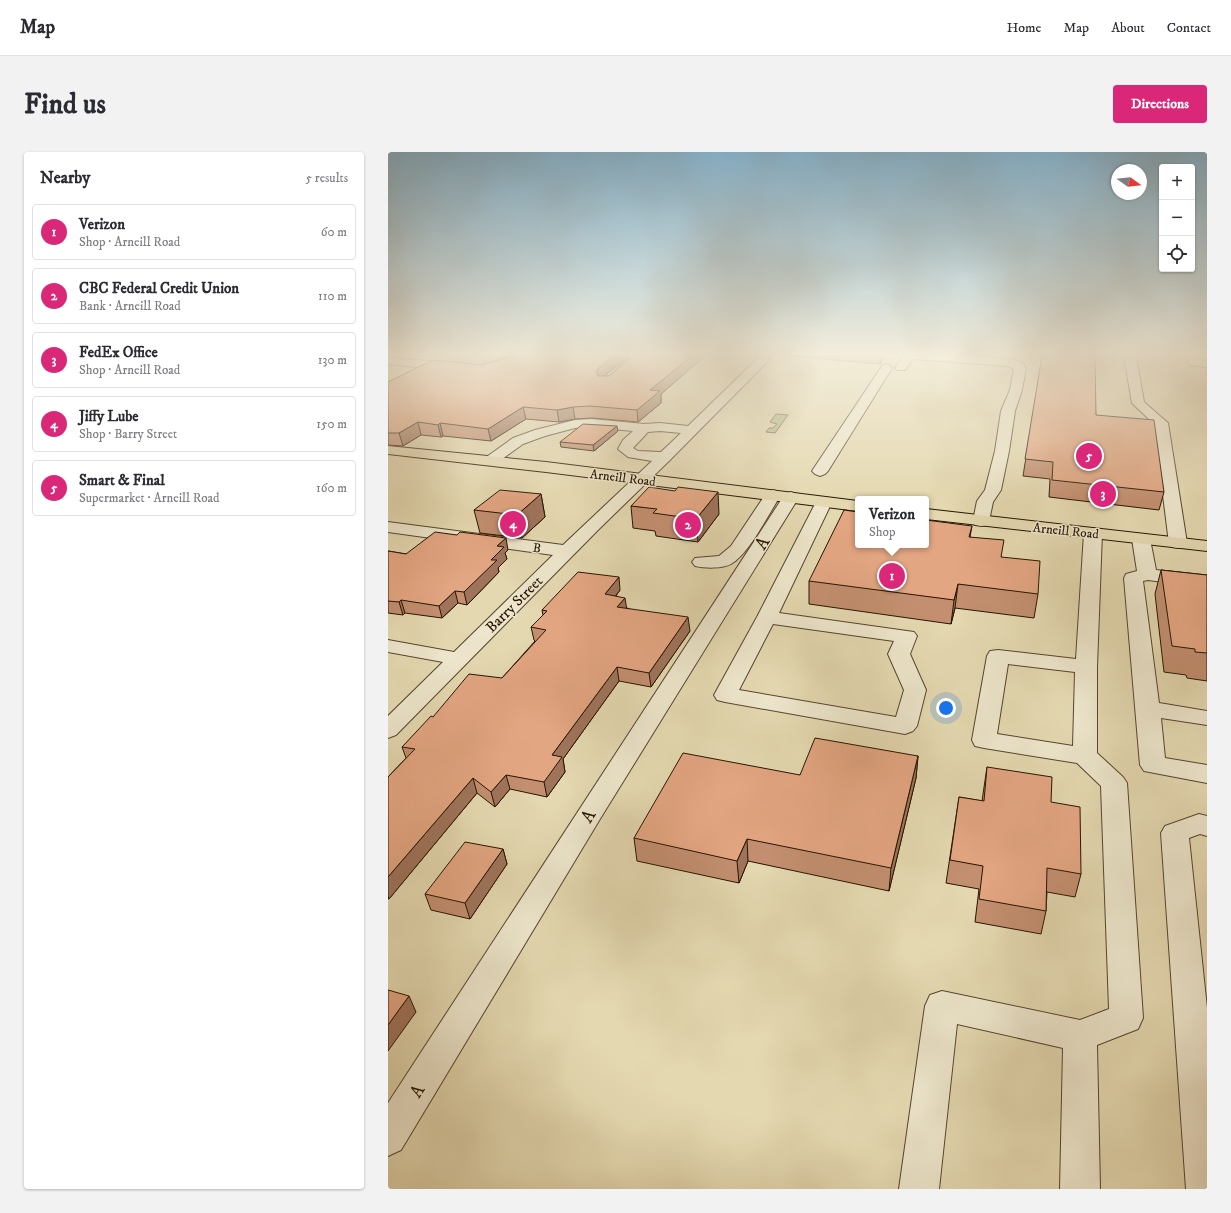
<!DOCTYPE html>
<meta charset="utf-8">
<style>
body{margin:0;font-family:"IM FELL DW Pica",serif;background:#f2f2f3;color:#2b2b33}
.controls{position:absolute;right:12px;top:12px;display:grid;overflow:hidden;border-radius:4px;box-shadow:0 1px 3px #0004}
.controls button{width:36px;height:36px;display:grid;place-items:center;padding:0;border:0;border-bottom:1px solid #e1e1e2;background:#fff;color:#2b2b33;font:20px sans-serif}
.compass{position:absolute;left:723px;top:12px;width:36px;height:36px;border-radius:50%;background:#fff;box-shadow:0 1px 3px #0004;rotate:105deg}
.you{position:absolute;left:558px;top:556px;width:14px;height:14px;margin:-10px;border:3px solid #fff;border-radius:50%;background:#1a73e8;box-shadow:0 0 0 6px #1a73e833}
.badge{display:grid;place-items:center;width:26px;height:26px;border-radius:50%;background:#db2777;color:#fff;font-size:13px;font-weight:700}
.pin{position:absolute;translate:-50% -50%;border:2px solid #fff;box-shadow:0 1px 4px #0006}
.popup{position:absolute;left:467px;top:344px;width:74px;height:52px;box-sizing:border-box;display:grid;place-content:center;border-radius:4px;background:#fff;filter:drop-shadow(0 1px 3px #0005);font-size:13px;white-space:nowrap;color:#7c7c81}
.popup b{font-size:15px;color:#2b2b33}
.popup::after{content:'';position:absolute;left:50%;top:100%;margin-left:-8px;border:8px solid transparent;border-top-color:#fff}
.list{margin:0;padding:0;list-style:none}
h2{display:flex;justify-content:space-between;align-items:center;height:52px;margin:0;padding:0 16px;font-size:17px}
h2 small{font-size:13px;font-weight:400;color:#7c7c81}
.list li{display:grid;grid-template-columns:26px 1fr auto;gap:12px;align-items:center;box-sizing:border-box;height:56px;margin:0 8px 8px;padding:0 8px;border:1px solid #e1e1e2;border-radius:4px}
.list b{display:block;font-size:15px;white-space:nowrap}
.list p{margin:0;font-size:13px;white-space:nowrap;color:#7c7c81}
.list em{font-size:13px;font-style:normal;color:#7c7c81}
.icon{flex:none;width:22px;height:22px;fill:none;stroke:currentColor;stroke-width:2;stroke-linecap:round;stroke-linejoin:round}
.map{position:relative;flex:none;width:819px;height:1037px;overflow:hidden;border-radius:4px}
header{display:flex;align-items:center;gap:24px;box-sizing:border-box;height:56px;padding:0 20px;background:#fff;border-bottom:1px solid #e1e1e2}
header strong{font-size:19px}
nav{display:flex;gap:22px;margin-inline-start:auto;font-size:14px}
.intro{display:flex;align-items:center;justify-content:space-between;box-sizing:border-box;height:96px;padding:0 24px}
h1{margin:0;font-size:28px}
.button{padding:10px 18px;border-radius:4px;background:#db2777;color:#fff;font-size:14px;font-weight:700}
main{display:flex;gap:24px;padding:0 24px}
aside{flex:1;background:#fff;border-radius:4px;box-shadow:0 1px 3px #0004}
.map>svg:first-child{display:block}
</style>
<header>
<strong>Map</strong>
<nav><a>Home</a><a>Map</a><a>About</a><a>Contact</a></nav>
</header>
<div class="intro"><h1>Find us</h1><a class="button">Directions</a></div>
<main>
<aside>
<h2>Nearby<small>5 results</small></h2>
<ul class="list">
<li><span class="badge">1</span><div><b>Verizon</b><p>Shop · Arneill Road</p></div><em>60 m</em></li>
<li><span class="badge">2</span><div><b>CBC Federal Credit Union</b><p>Bank · Arneill Road</p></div><em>110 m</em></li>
<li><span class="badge">3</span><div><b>FedEx Office</b><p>Shop · Arneill Road</p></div><em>130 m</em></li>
<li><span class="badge">4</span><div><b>Jiffy Lube</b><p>Shop · Barry Street</p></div><em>150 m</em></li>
<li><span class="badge">5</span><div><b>Smart &amp; Final</b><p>Supermarket · Arneill Road</p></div><em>160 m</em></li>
</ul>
</aside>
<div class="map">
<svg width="819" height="1037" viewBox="0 0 819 1037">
<rect width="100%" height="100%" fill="#e4d8b0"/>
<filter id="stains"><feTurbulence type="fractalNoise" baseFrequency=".005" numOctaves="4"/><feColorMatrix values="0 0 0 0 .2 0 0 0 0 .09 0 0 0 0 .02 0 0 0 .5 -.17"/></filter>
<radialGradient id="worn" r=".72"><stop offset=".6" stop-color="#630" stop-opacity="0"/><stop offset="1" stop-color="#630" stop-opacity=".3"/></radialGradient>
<path fill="#b6be8a" stroke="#6e6945" d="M388 262 400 263 387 281 378 280 381 276H385L389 272 382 270Z"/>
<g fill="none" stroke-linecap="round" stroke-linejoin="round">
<g stroke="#56452c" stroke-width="2">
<g id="minor">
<path d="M368 204H380V209L282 308 211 377 8 583 0 586V564L55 510 0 500V488L66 500 165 403 0 380V370L175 393 264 309 240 305 230 297 235 288 245 279 204 275 187 276 157 284 135 292 107 312 102 313 97 312 95 309 97 306 125 286 147 278 187 268 204 267 256 272 272 271 300 274 368 208ZM272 279 293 281 273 300 250 299 245 296 260 280Z"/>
<path d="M515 204C536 204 620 202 634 211 636 212 637 214 638 216L634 238 627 259 621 299 613 338 605 350 601 369 599 373 593 374 587 373 585 369 589 349 597 338 607 299 613 259 622 238 626 217 620 214 525 207 517 218H509L507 216Z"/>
<path d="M736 204H748L756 250 780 271 799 391 796 395 790 396 784 395 781 391 766 272 744 251Z"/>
<path d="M798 204H810L811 208 819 209V215L802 213Z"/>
<path d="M0 206 66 211 70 213 72 215 70 217 66 219 0 212Z"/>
<path d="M498 212 502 214 504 216 440 319 437 322 432 324 427 322 424 319 494 214Z"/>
<path d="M385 338 391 340 393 343C381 361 361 402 343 412 334 417 316 416 307 414L304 410 307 406 331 404 343 394 379 340Z"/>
<path d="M403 340 409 342 411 345 212 667 13 998 0 1004V951L395 345 397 342Z"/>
<path d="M436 345 442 347 444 350 391 461 526 480 529 484 522 502 538 538 529 574 525 579 517 582 337 550 329 548 326 543 369 465 428 350 430 347ZM385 472 506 489 500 502 516 538 508 565 351 538Z"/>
<path d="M705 376 711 377 714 381 709 515V601L735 625 739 631 755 866 750 877 709 893 712 1037H672L675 896 569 872 551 1037H511L537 854 542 843 554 839 692 868 721 857 713 634 689 611 596 596 587 594 584 588 599 504 602 499 610 498 688 507 696 381 699 377ZM620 512 687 520 685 594 609 582Z"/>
<path d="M753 382 759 383 762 387 768 418 819 424V436L760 428 755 429 771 551 819 559V573L773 566 777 606 819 613V631L756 619 752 613 736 426 738 422 749 419 744 387 747 383Z"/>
<path d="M811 662 819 664V684L812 682 801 686 819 856V1037H798L773 681 777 674Z"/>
</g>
</g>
<g stroke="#261400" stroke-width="2">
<g id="major">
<path d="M0 294 158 310 470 349V359L158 320 0 302Z"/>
<path d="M538 357 819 389V399L538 367Z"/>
</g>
</g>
<use href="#minor" fill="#ede6cc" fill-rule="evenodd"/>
<use href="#major" fill="#e4d8b0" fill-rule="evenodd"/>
</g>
<g fill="#c38f70" stroke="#261400">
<path d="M51 204H121L116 207 119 206 122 204H242L216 224H221L244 204H317L273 242V251L250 270 204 266 187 267 171 270 138 267 103 289 55 284 53 285 33 283 15 294 0 293V230L64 210 63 205Z"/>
<path d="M402 204H496L492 212Z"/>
<path d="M654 204 708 263 776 340 771 358 661 345 662 327 635 324Z"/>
<path d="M230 279 206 299 173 295 172 290Z"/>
<path d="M153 342 157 365 134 386 92 381 86 358Z"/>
<path d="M243 354 331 362 310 390 268 384 267 379 245 376Z"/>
<path d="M584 374 582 385 613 405 650 442 646 466 567 456 563 472 421 452V429Z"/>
<path d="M120 398 117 401 119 407 110 416 111 420 79 453 70 451 54 466 17 461 15 463 0 461V399L18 402Z"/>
<path d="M773 418 819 423V529L799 526 798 523 776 520 767 442Z"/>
<path d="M232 438 228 444 239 456 302 479 263 535 231 529 175 607 177 620 159 645 122 637 107 655 89 641 1 747H0V625L18 606 14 595 45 565 114 526 147 489 146 488 143 475 155 463 154 458Z"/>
<path d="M530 604 528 626 501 739 360 709 351 731 249 709 246 686 412 623Z"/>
<path d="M599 615 663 650 693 722 687 745 659 740 658 759 653 782 587 770 591 737 558 731 571 645 594 649Z"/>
<path d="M115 697 119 712 82 767 43 758 37 742Z"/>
</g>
<g fill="#9f745b" stroke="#261400">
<path d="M94 204H121L111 210 96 212Z"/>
<path d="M226 204H242L212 227 208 219 211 216Z"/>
<path d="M304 204H317L273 242V251L250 270 249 258 262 238Z"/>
<path d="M492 204H496L492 212Z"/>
<path d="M135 255 138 267 103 289 100 277Z"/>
<path d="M185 255 187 267 171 270 169 258Z"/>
<path d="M30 270 33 283 15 294 11 281Z"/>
<path d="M52 271 55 284 53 285 50 273Z"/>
<path d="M229 274 230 279 206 299 205 293Z"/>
<path d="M330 340 331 362 310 390 308 367Z"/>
<path d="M153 342 157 365 134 386 129 363Z"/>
<path d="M118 386 120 398 117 401 119 407 110 416 111 420 79 453 76 440 103 408 109 394Z"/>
<path d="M231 425 232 438 219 455 217 442Z"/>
<path d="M570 432 567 456 563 472 566 448Z"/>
<path d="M67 439 70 451 54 466 51 454Z"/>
<path d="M237 446 239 459 229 455Z"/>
<path d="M13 448 17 461 15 463 11 450Z"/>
<path d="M300 465 302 479 263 535 261 521Z"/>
<path d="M229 515 231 529 175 607 177 620 159 645 156 630 164 603Z"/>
<path d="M530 604 528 626 501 739 503 716Z"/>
<path d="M118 623 122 637 107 655 103 640Z"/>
<path d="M85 626 89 641 1 747 0 744V725Z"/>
<path d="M359 687 360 709 351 731 349 709Z"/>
<path d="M115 697 119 712 82 767 77 751Z"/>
<path d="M21 844 28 860 0 899V873Z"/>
</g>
<g fill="#e3a682" stroke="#261400">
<path d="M122 204H226L211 216 208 219 210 224H221L244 204H304L262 238 272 239 249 258 202 254 185 255 169 258 135 255 100 277 52 271 50 273 30 270 11 281H0V230L45 208 94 213 119 206Z"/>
<path d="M654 204H707L708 263 766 268 776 340 664 328 665 310 637 307Z"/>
<path d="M195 272 229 274 205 293 172 290Z"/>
<path d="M261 335 287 339 290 335 330 340 308 367 265 361 269 357 243 354Z"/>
<path d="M112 338 153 342 129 363 86 358Z"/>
<path d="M456 358 470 360V393H538V368L584 374 581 385 616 388 613 405 652 409 650 442 570 432 566 448 421 429Z"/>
<path d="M47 380 69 383 72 380 118 386 109 394 116 395 103 408H109L76 440 67 439 51 454 13 448 11 450 0 449V399L18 402Z"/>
<path d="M773 418 819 423V501L807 500V497L784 494Z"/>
<path d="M190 420 231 425 217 442 237 446 229 455 300 465 261 521 229 515 164 603 174 605 156 630 118 623 103 640 85 626 0 725V625L27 597 14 595 43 564 45 565 81 522 114 526 158 478 143 475 159 459 154 458Z"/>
<path d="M427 586 530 604 503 716 359 687 349 709 246 686 295 601 412 623Z"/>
<path d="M599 615 664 625 663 650 692 655 693 722 659 716 658 759 591 747 595 714 562 708 571 645 596 649Z"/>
<path d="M77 690 115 697 77 751 37 742Z"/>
<path d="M0 838 21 844 0 873Z"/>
</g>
<linearGradient id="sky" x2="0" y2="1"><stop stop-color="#87b6d2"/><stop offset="0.58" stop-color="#f3eddb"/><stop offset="1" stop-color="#f3eddb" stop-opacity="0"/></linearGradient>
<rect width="819" height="349" fill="url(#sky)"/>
<g text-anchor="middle" stroke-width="3" stroke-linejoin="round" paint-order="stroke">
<g font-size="13" fill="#261400" stroke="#ede6cc">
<text transform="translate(235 325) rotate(7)" y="5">Arneill Road</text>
<text transform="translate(678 378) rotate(6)" y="5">Arneill Road</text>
<text transform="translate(149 395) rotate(8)" y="5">B</text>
</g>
<g font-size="15" fill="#261400" stroke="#ede6cc">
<text transform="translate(126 452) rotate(-45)" y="5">Barry Street</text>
</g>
<g font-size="18" fill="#261400" stroke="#ede6cc">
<text transform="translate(374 391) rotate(-58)" y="6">A</text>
<text transform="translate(200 664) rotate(-58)" y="6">A</text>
<text transform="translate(29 939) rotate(-58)" y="6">A</text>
</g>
</g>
<rect width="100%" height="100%" filter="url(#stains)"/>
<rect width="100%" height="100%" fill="url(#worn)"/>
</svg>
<div class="controls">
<button>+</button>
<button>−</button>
<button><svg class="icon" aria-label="locate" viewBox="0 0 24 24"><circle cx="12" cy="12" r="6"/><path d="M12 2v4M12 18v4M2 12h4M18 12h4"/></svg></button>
</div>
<svg class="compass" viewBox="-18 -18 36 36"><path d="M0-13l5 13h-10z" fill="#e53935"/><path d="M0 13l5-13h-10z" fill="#7c7c81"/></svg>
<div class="you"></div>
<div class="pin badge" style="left:504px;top:424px">1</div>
<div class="popup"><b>Verizon</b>Shop</div>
<div class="pin badge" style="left:300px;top:373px">2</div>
<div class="pin badge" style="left:715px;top:342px">3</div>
<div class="pin badge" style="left:125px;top:372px">4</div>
<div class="pin badge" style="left:701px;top:304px">5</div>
</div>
</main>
